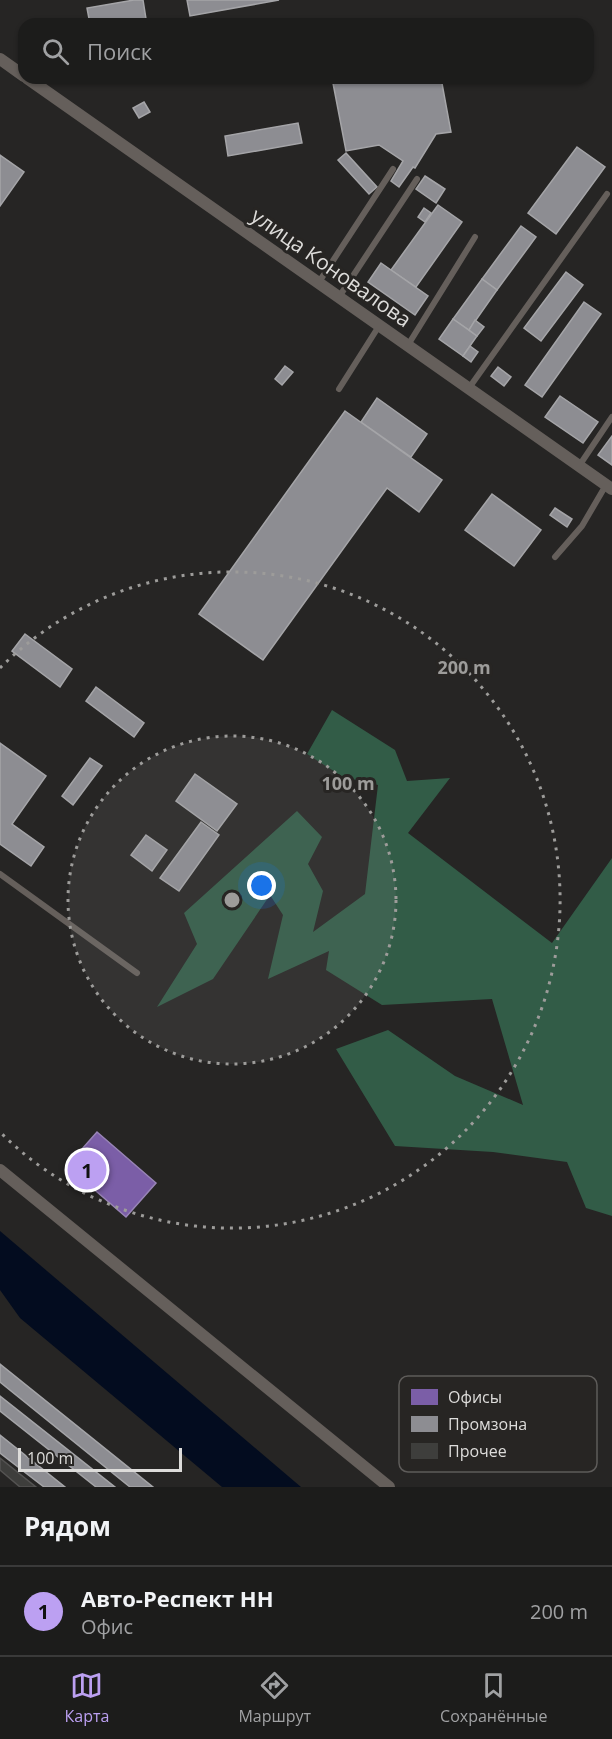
<!DOCTYPE html>
<html lang="ru">
<meta charset="utf-8">
<style>
body{margin:0;font-family:"Open Sans",sans-serif;background:#252524;color:#f1f3f6}
.scale{position:absolute;left:18px;bottom:15px;width:164px;box-sizing:border-box;padding-left:6px;border:3px solid #dddcda;border-top:0;font-size:16px;line-height:21px;white-space:nowrap;color:#dddcda;-webkit-text-stroke:4px #272523;paint-order:stroke}
.you{position:absolute;left:262px;top:886px;width:21px;height:21px;margin:-15px;border:4px solid #fff;border-radius:50%;background:#1a73e8;box-shadow:0 0 0 9px #1a73e833}
.badge{display:grid;place-items:center;width:39px;height:39px;border-radius:50%;background:#bca0f2;color:#111;font-size:20px;font-weight:700}
.pin{position:absolute;translate:-50% -50%;border:3px solid #fff;box-shadow:0 2px 6px #0006}
.list{margin:0;padding:0;list-style:none}
h2{display:flex;justify-content:space-between;align-items:center;height:78px;margin:0;padding:0 24px;font-size:26px}
h2 small{font-size:20px;font-weight:400;color:#a0a1a3}
.list li{display:grid;grid-template-columns:39px 1fr auto;gap:18px;align-items:center;box-sizing:border-box;height:90px;padding:0 24px;border-top:2px solid #3a3a3a}
.list b{display:block;font-size:22px;white-space:nowrap}
.list p{margin:0;font-size:20px;white-space:nowrap;color:#a0a1a3}
.list em{font-size:20px;font-style:normal;color:#a0a1a3}
.icon{flex:none;width:33px;height:33px;fill:none;stroke:currentColor;stroke-width:2;stroke-linecap:round;stroke-linejoin:round}
.map{position:relative;flex:none;width:612px;height:1487px;overflow:hidden}
.search{position:absolute;background:#1c1c1b;box-shadow:0 2px 4px #0004;left:18px;right:18px;top:18px;height:66px;display:flex;align-items:center;gap:15px;box-sizing:border-box;padding:0 21px;border-radius:18px;color:#a0a1a3;font-size:22px}
.sheet{height:168px;background:#1c1c1b}
nav{display:flex;justify-content:space-around;align-items:center;box-sizing:border-box;height:84px;border-top:2px solid #3a3a3a;background:#1c1c1b;font-size:16px;color:#a0a1a3}
nav a{display:grid;justify-items:center;gap:3px}
nav .on{color:#bca0f2}
.map>svg:first-child{display:block}
</style>
<div class="map">
<svg width="612" height="1487" viewBox="0 0 612 1487">
<rect width="100%" height="100%" fill="#262524"/>
<path fill="#325c47" d="M332 710 395 750 407 781 450 778 408 833 552 943 612 858V1216L586 1208 567 1162 493 1152 395 1146 336 1049 388 1030 455 1076 523 1105 492 999 382 1005 326 970 329 951 268 979 283 915 270 895 213 979 157 1007 197 944 184 913 297 811 322 837 308 864 323 891 313 932 365 894 378 785 343 777 307 754Z"/>
<path fill="#030c1f" d="M0 1231 301 1487H222L20 1318 0 1290Z"/>
<path fill="#7b5ea7" stroke="#9884b6" stroke-width="1.5" d="M97 1132 156 1183 126 1217 67 1166Z"/>
<g fill="#8d8d92" stroke="#a5a5a8" stroke-width="1.5">
<path d="M134 0H143L146 19 119 24H90L87 8Z"/>
<path d="M187 0H279L190 16Z"/>
<path d="M332 78H441L451 132 436 134 415 168 413 167 399 187 391 181 403 161 379 145 346 151Z"/>
<path d="M144 102 150 112 139 118 133 108Z"/>
<path d="M298 123 302 143 228 156 225 136Z"/>
<path d="M577 147 605 167 556 234 528 213Z"/>
<path d="M346 153 377 187 369 194 338 160Z"/>
<path d="M0 155 24 172 0 206Z"/>
<path d="M425 176 445 189 436 203 416 189Z"/>
<path d="M438 205 462 222 416 287 391 270Z"/>
<path d="M424 208 431 213 425 222 418 217Z"/>
<path d="M521 226 536 237 497 290 482 279Z"/>
<path d="M381 263 428 296 415 315 368 282Z"/>
<path d="M566 272 583 285 541 341 524 328Z"/>
<path d="M482 279 497 290 469 330 453 319Z"/>
<path d="M584 302 601 314 542 397 525 385Z"/>
<path d="M453 319 477 336 463 356 439 339Z"/>
<path d="M475 320 484 327 477 336 469 330Z"/>
<path d="M470 346 478 352 471 362 463 356Z"/>
<path d="M285 366 293 372 282 385 275 379Z"/>
<path d="M498 367 511 377 504 386 491 376Z"/>
<path d="M560 396 598 422 583 443 545 417Z"/>
<path d="M377 398 427 434 411 457 361 422Z"/>
<path d="M345 411 442 480 419 512 387 488 263 660 199 614Z"/>
<path d="M612 436V465L598 455Z"/>
<path d="M492 494 541 530 514 566 465 530Z"/>
<path d="M555 508 572 519 567 527 550 515Z"/>
<path d="M25 634 72 669 60 687 12 651Z"/>
<path d="M96 687 144 723 134 737 86 701Z"/>
<path d="M0 743 46 776 12 824 44 847 31 866 0 844Z"/>
<path d="M90 758 102 766 73 805 62 796Z"/>
<path d="M195 774 237 804 217 831 176 801Z"/>
<path d="M201 822 219 835 179 891 160 878Z"/>
<path d="M146 835 167 850 152 871 131 855Z"/>
<path d="M0 1364 153 1487H130L0 1382Z"/>
<path d="M0 1396 115 1487H96L0 1411Z"/>
<path d="M0 1435 65 1487H44L0 1453Z"/>
</g>
<path fill="#3e3e3c" stroke="#545352" stroke-width="1.5" d="M0 1458 36 1487H20L0 1470Z"/>
<g fill="none" stroke-linecap="round" stroke-linejoin="round">
<g stroke="#655f5b" stroke-width="6">
<path d="M319 282 393 169"/>
<path d="M339 297 417 179"/>
<path d="M408 345 475 237"/>
<path d="M469 388 607 194"/>
<path d="M339 389 379 326"/>
<path d="M579 466 612 417"/>
<path d="M555 557 582 526 606 485"/>
<path d="M0 874 137 973"/>
</g>
<g stroke="#655f5b" stroke-width="12">
<path d="M0 59 24 76"/>
<path d="M27 78 612 489"/>
<path d="M0 1170 389 1487"/>
</g>
</g>
<circle cx="232" cy="900" r="164" fill="#9d9c9a" fill-opacity=".12"/>
<g fill="none" stroke="#9d9c9a" stroke-width="3" stroke-dasharray="3 6">
<circle cx="232" cy="900" r="164"/>
<path d="M0 668A328 328 0 1 1 0 1132"/>
</g>
<g text-anchor="middle" stroke-width="6" stroke-linejoin="round" paint-order="stroke">
<g font-size="21" fill="#dddcda" stroke="#272523">
<text transform="translate(331 268) rotate(35)" y="7">улица Коновалова</text>
</g>
</g>
<rect x="399" y="1376" width="198" height="96" rx="9" fill="#272523" stroke="#5e5c5a" stroke-width="1.5"/>
<rect x="411" y="1389" width="27" height="16" fill="#7b5ea7"/>
<rect x="411" y="1416" width="27" height="16" fill="#8d8d92"/>
<rect x="411" y="1443" width="27" height="16" fill="#3e3e3c"/>
<g font-size="16" fill="#dddcda">
<text x="448" y="1403">Офисы</text>
<text x="448" y="1430">Промзона</text>
<text x="448" y="1457">Прочее</text>
</g>
<circle cx="232" cy="900" r="9" fill="#9d9c9a" stroke="#272523" stroke-width="3"/>
<g font-size="18" text-anchor="middle" font-weight="bold" fill="#9d9c9a" stroke="#272523" stroke-width="6" stroke-linejoin="round" paint-order="stroke">
<text x="464" y="674">200 m</text>
<text x="348" y="790">100 m</text>
</g>
</svg>
<div class="scale">100 m</div>
<div class="you"></div>
<div class="pin badge" style="left:87px;top:1170px">1</div>
<div class="search"><svg class="icon" aria-label="search" viewBox="0 0 24 24"><circle cx="10" cy="10" r="6"/><path d="M15 15l6 6"/></svg>Поиск</div>
</div>
<section class="sheet">
<h2>Рядом<small></small></h2>
<ul class="list">
<li><span class="badge">1</span><div><b>Авто-Респект НН</b><p>Офис</p></div><em>200 m</em></li>
</ul>
</section>
<nav>
<a class="on"><svg class="icon" aria-label="map" viewBox="0 0 24 24"><path d="M3 6l6-2 6 2 6-2v14l-6 2-6-2-6 2zM9 4v14M15 6v14"/></svg>Карта</a>
<a><svg class="icon" aria-label="directions" viewBox="0 0 24 24"><path d="M12 3l9 9-9 9-9-9zM9 14v-3h6M13 9l2 2-2 2"/></svg>Маршрут</a>
<a><svg class="icon" aria-label="saved" viewBox="0 0 24 24"><path d="M7 4h10v16l-5-4-5 4z"/></svg>Сохранённые</a>
</nav>
